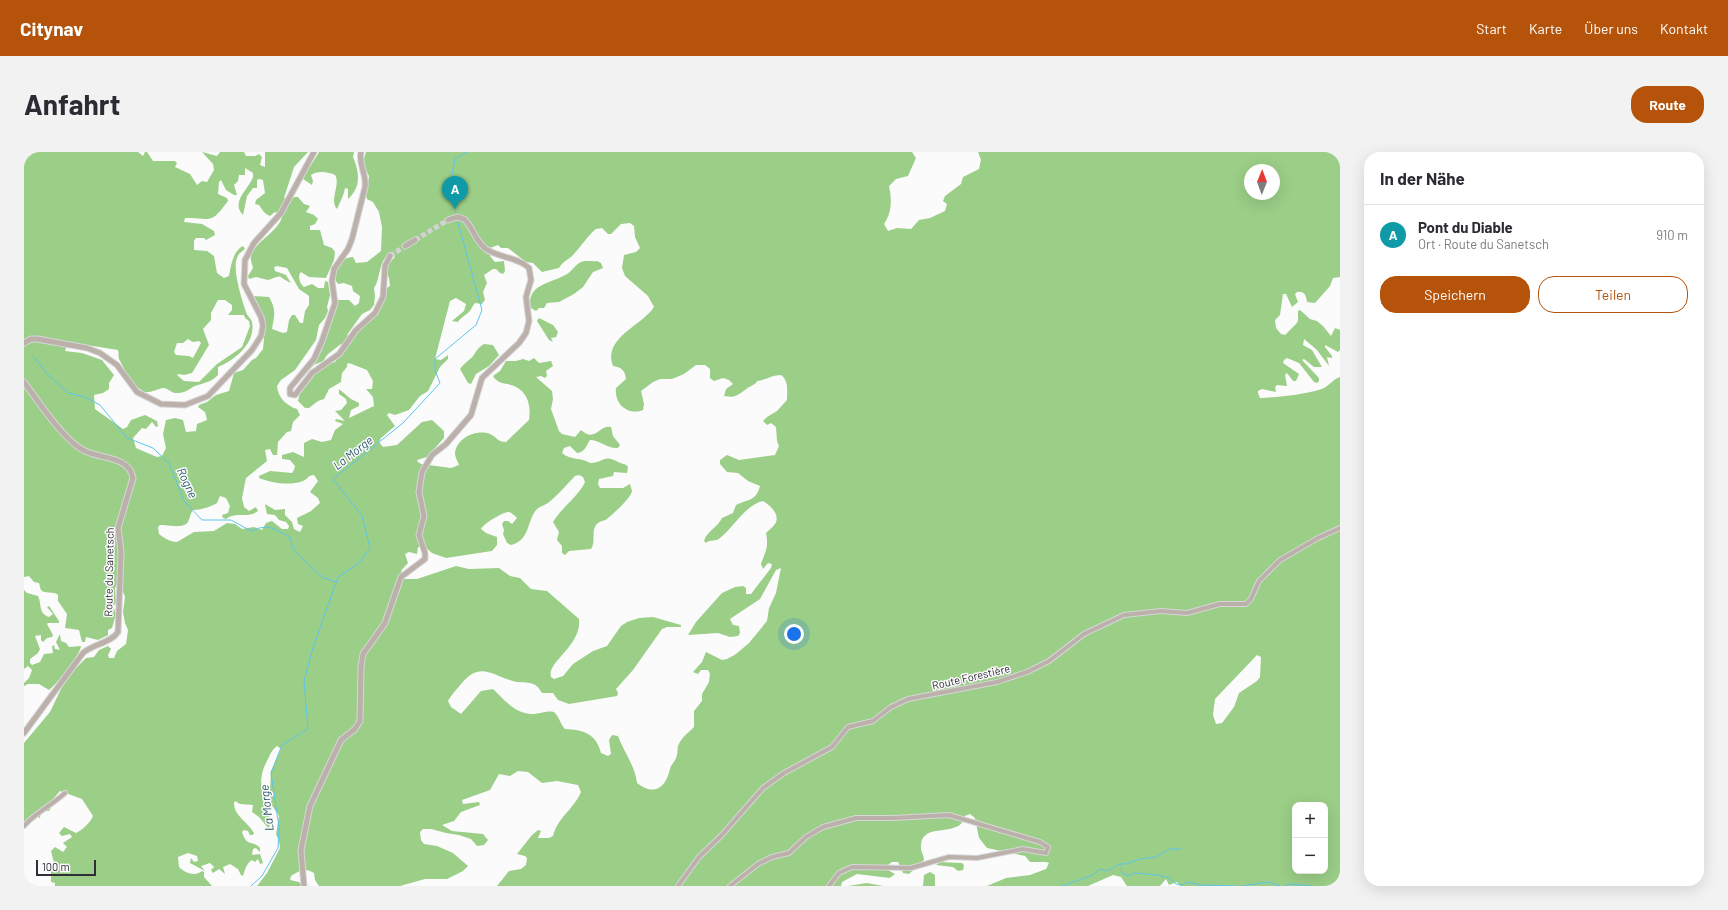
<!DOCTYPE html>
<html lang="de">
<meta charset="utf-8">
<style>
body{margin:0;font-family:Barlow,sans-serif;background:#f2f2f3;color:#2b2b33}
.controls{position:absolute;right:12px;bottom:12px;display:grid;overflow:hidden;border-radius:8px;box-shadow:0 4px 16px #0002}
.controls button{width:36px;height:36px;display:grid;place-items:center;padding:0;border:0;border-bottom:1px solid #e1e1e2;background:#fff;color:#2b2b33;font:20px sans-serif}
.compass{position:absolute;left:1220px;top:12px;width:36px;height:36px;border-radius:50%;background:#fff;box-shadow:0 4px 16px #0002;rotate:1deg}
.scale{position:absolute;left:12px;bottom:10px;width:60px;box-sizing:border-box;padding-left:4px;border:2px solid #312e37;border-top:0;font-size:11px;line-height:14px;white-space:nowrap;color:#312e37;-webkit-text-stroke:3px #fbfbfb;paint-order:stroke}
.you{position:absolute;left:770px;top:482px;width:14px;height:14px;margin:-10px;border:3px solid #fff;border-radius:50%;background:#1a73e8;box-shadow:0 0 0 6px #1a73e833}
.badge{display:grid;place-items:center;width:26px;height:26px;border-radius:50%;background:#b45309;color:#fff;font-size:13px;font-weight:700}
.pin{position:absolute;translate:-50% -33px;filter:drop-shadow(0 1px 2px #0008)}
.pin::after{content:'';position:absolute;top:21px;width:14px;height:12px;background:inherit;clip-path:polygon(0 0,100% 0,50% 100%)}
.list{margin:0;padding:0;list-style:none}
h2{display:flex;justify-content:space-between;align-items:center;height:52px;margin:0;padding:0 16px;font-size:17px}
h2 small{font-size:13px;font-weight:400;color:#7c7c81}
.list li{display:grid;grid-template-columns:26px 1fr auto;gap:12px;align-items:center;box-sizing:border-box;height:60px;padding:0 16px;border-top:1px solid #e1e1e2}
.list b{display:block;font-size:15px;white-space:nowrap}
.list p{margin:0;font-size:13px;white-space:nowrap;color:#7c7c81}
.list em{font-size:13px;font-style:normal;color:#7c7c81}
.actions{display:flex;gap:8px;padding:12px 16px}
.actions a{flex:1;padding:9px 0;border:1px solid #b45309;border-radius:16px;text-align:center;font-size:14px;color:#b45309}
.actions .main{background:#b45309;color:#fff}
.map{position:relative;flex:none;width:1316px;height:734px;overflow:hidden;border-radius:16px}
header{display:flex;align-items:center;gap:24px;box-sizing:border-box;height:56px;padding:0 20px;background:#b45309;color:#fff}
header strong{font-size:19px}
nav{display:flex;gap:22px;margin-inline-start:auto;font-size:14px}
.intro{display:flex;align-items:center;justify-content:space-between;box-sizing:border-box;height:96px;padding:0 24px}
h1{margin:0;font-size:28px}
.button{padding:10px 18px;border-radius:16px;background:#b45309;color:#fff;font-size:14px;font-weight:700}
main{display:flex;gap:24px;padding:0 24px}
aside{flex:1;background:#fff;border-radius:16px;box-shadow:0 4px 16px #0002}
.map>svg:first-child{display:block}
</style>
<header>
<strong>Citynav</strong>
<nav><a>Start</a><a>Karte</a><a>Über uns</a><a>Kontakt</a></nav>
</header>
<div class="intro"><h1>Anfahrt</h1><a class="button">Route</a></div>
<main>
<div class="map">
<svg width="1316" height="734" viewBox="0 0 1316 734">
<rect width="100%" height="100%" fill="#fbfbfb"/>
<g fill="#9bce87" fill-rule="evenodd">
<path d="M0 0H114L119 4 121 0H123L129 9H151L153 11 151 15 166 22 173 33 178 29 183 30 190 18 189 12 178 0 193 4 196 0H220L222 4H231L235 2 238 5 236 13 241 15V0H284L270 15 260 46 267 48 270 45H274L280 52 286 54 282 60 290 63 294 67 291 72 286 74V78H296L300 93 308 96 311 100 310 108 302 126 285 125 277 120C273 124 276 132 280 135L288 132 294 136H300L301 129 304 130 306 143 303 155 304 159 301 166 295 173 292 188 271 218 257 228 253 234C254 246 263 254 273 257L276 263 269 270 267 279 263 280 254 290 253 303H249L246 297 241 298 243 309 222 326 218 346 220 355 225 359 232 355 234 359C224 367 212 359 202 367L199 366 198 363 204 361 206 354 202 346 196 344 193 351C186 355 177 358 169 358 166 362 166 366 164 370 160 377 143 373 136 373L134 375 135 382C140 386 146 390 153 390L170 380 190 379 203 371 211 372 218 377 230 375 238 378 242 371 248 369 258 377H264L265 374 262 370 255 368 251 363 243 362 241 352 251 358 261 357V363L268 370 270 377 276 380 279 374 274 372 273 366 287 359 296 351 294 346 286 340 294 329 290 323C284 323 284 327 279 329 266 334 248 331 235 326V324L246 319 268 321 270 318 271 314 266 308 258 307V303L269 300 280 305V291L288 287 298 290 307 288 311 278 319 272 311 269 312 267 321 269 311 259 317 258 323 251 322 247 315 242V237L327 247 335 251V254L327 258 325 266 350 254 349 245 342 237H348L349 229 343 218 325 211 323 212V215L318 221 317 230 305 237 300 247 294 249 285 256H281L274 249 278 232 300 213 311 210 321 196 317 192 304 202 299 209 290 213 272 232 289 208 297 200 305 174 313 155 314 148H325L331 154 335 151 336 144 329 139 328 134 320 131 314 132 310 126C313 115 316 106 329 105L332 111 343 110 357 99 358 75 355 60 349 50 343 47 342 44 345 24 340 15V6L342 0H888L892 6 884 24 872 27 865 34C868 48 868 60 860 72L864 79 873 76 887 77 895 68 906 66 921 59 923 52 919 49 921 44 937 32 939 25 955 17 957 8 954 0H1316V125L1309 126 1306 134 1291 151 1283 150C1282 144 1281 139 1273 140L1271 142 1274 150 1268 155 1262 142H1259L1256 163 1251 168 1252 176 1257 182 1261 183 1272 172 1274 169V159L1276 158 1286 167 1293 169 1299 174 1307 184 1311 176 1316 178V198L1314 200 1301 193V195L1308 204V206L1303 205 1305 214 1293 198 1280 187 1279 193 1288 198 1298 215H1290L1280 207 1278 208 1295 226V229L1293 231 1290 230 1275 211 1263 206 1260 208 1259 211 1275 222 1272 229H1269L1263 221 1261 223 1263 234 1253 233 1251 235 1252 240 1238 237 1234 239V241L1236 246C1256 245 1278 243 1298 237 1305 234 1309 227 1316 225V734H1156L1153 730 1145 733 1142 727 1136 734H1103L1097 725 1089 723 1064 734H963L982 726 1006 723 1022 717 1025 711 1022 710H1006L1001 704 963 696 955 686 951 666 946 662 941 664C937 687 898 669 897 693 896 699 900 703 900 708L885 722 879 721 874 710H868L864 713 862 717 871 722 866 726 833 722 818 730 817 734H473L485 719 497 717 502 713 503 706 501 704 493 702 508 683 514 678 517 679 514 686H525L529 684C533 666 550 657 557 640L554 633 533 629 518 631 504 620 494 619 486 624 475 622 466 638 438 648 439 652 455 650 456 653 437 660 430 669 418 673 428 679 459 682 464 688 460 693 453 694 447 687 435 683 422 681 407 677H399L396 680 397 688 400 692 413 694 429 701 444 714 439 719 423 727H401L376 734H295L291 728 290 721C281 715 275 719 267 724L266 728 275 730 278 734H233L243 721 256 696 255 689 252 682 255 664 247 652 246 638 247 619 256 599 257 597 253 594C248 598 246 602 244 607 226 639 250 649 245 677L235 665 228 660 229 653 216 652 211 649 210 651C210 664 224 670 230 681L229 683H226L224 679 220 678 218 680C223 696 228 687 236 696V700L232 696 229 697 228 703 236 702 239 711 236 712 234 707 231 710 228 708C222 712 221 718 219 724L217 723 214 717 206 712 199 715 201 722 195 717 189 721 187 718 190 715 186 711 177 714 181 719 166 711 167 706 170 710 174 709 173 704 164 701 154 705 155 715C161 721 171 725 178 719L180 720V725L188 734H31V731L27 730V719L30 711 27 699 31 695 39 700 43 695 39 691 48 685 46 682 38 684 35 681 40 675 52 681C58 678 67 670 69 664L58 647 36 639 29 647 28 654 25 659H17L16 666 12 664 0 676V591L26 560 38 535 52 516 62 506 70 505 75 498 84 494 87 497 84 503 85 506H90L93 499 102 492 104 478 101 471 99 460 101 445 98 437 93 433 91 436 92 451 89 454 92 462 88 476 84 478V483L74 488 62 485 61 490H58L55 478 41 476 43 462 34 449V443C30 439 20 442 17 438 16 436 16 434 15 431L10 430 5 424 0 425ZM221 16 229 21V25C225 37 206 50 219 63L223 44 229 36H233V28L235 27 239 28 241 41 232 48 231 52 235 53C239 58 239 61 246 64L251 60 257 63 258 65C254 80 231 90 227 103 226 108 228 111 229 116L224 124 225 127 232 125 244 128C261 122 252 124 267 131L262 123 251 119 250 115 253 114 263 116 275 137 285 144V153L281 159 279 171H276L271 163H268L265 168 263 180 259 181 248 177C250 164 253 159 245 145L230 144 235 154 240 187 239 197 232 206 228 208 219 218 210 221 205 239 192 243 183 250 175 253 174 255 181 260 183 268 173 272 172 279 162 280 159 268 151 266 142 268 139 282 142 296 138 304 133 305 112 296 109 286 118 276 122 277 128 270 132 275 134 274 133 269 121 263 107 268 103 275 99 277 71 257 70 243 79 241 85 237V231L90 223 78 208 58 201 41 199 44 190 94 198C95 201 94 204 95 207 102 221 107 232 120 240 127 241 133 237 139 236 144 236 146 240 151 241 164 242 165 235 174 233 183 230 187 230 194 223V215C211 208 232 191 228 170 227 166 223 164 222 160 218 148 208 117 213 106 214 102 217 100 221 97L219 94C209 99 207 113 205 124L200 126 193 121 190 104 183 99 170 98V89L172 86H180L182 88 191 83 190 79 178 72 160 70 161 66C189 66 186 73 204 49L203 46 194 42 195 30 197 28 202 38 210 43H213L210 33 214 29 215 23H221ZM1226 18H1250V42H1226ZM606 71 610 74 611 85 616 96 612 100 600 103 598 116 601 124 624 144 630 155C619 173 578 186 589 214 597 215 601 218 602 227L592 236C590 252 604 264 619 258L620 252 617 239 629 230 636 227H648L660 222 672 213H681L686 217V226L690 229 699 226 705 228 709 232 702 237 700 244C710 246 713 244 721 238 724 235 728 234 732 231L733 229C742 228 748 223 757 223 765 229 763 239 763 248L753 259 743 265 739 269 743 273 747 271 752 275 753 289 755 294 751 303 715 308 703 303 696 308V312L703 320 714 321 724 329 736 334C732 349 725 347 712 353L709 361 698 366C693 376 683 379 680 389L682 391C686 387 692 390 696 386 710 375 721 353 739 349 746 353 757 363 751 372 749 375 745 378 742 381 745 396 741 400 737 412L739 417 744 411 748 412 747 416 727 442H722V436L719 434 711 435 698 441 672 470 664 483 694 481 706 485 714 484 716 481 715 474 709 473 706 467 736 447 752 418 757 416 752 441 745 456 743 469 725 491 712 502 703 507 698 508 682 500 678 510 669 520 674 522 677 518H684L686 522 685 530 678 542V549L670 559V575C664 581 657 586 654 594 653 597 654 600 653 603 652 609 647 612 646 617 642 635 631 645 613 631 611 614 600 600 594 584L588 583 585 588 587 602 584 604 577 601C572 581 559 578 541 577 537 573 535 565 531 561 527 557 513 563 507 562 489 560 481 548 469 537L457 539 437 562 427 555 424 549C428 542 432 538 437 532 456 509 467 523 489 529 502 533 510 526 518 541H529L534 548 545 552 593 544 594 541 592 537 609 518 638 477 643 475H657V473L629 465 615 466 603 470 597 474 583 494 569 499 549 512 539 524 530 527 527 525C522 510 558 494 555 467L523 439 507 437 496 426 486 424 475 416 445 417 432 414 393 427H381L377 419 384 411 381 402 385 400 393 402 394 395H401L408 401 422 406 468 399 473 393V385L462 381 457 377C459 372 480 359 485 360 488 361 491 364 493 366L488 372 484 369H480L478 372 480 378 479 382 483 391 487 393C507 388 502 369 513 357 517 354 521 353 524 351 534 343 542 333 551 324L555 323 559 325 561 330C554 345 538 355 529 370L535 380 533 388 538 394V401L541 403 545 399 567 397C572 390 567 380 572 373 575 369 580 369 583 367 589 362 607 346 608 339L606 332 599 336H576L574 332 575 327 589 324 590 320 603 321 604 315C602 312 600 312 596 311 578 301 581 311 566 311 557 305 547 309 538 301L540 296 546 294 553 301C561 300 562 294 566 288 576 288 583 297 594 296L596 293 589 284 587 275C574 273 572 291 557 278L551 285 538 282 535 279 527 257 529 247 528 239 512 225 517 224 521 226 523 224 522 219 529 214 527 209 515 211 510 206 505 209 499 207 492 209H482L476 219 469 224C475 234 484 230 492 235 504 241 507 254 505 268L482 290C473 290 473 285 466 282 452 277 433 286 431 301 431 306 434 309 435 313L427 316 397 312 394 310 393 308 403 305 420 286V279L408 268 398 270 373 293 359 295 355 290 357 286 371 274 363 263 365 261 371 263 385 258 396 244 404 239 416 215 424 207V203L417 208 411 207 426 149 432 146 442 152 440 159 428 169 434 170C437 165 441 164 445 160 448 157 448 154 451 151L458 152 461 148 459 140 463 131 460 123 469 117H472L476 121 479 122 481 119 480 109 471 110 466 104V96L474 93 477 96H484L502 110 509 111 518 120 535 116C539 109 544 108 549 103 557 95 563 84 572 77L578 76 584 82H587L597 72ZM366 102 371 105 365 111 362 120 365 126 366 134 361 137 359 151 326 185 323 183 338 162 346 158 350 153 351 144 350 136C357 127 354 108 366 102ZM194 148H201L208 153V158L204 163H220L221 166 225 169 226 174 218 195 193 212 175 230 160 229 153 223 155 222 160 223 168 221 185 193 179 177 187 168V161ZM164 187 169 190 175 189 177 191 169 206 165 204 152 203 150 200 153 191H159ZM1233 503 1237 505 1236 525 1233 529 1215 541 1210 555 1198 571 1192 572 1189 563 1191 547ZM1271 653H1301V719H1271Z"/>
<path d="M295 0H330L329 5C335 19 338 35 324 47V37L321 36C320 43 316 50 313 57 305 48 317 32 311 23 305 20 293 18 287 23L289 29 288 33 279 27C281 20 291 8 295 0Z"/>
<path d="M573 109 577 111 579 116 569 120 559 135 550 142 535 150 523 151 520 156H515L512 159 507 156C501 132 529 131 543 122 548 119 552 112 557 110 562 108 568 110 573 109Z"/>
<path d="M515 166 529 173 534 180 532 185 527 186 529 190 525 188 513 169Z"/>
<path d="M460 192 469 193 475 203 465 214 452 222 447 232 444 231 436 217C439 213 441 211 445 208 451 204 452 196 460 192Z"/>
<path d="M0 438 3 441 14 444C18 452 14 461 25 465L29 462 23 455 25 454 35 469V471H24L23 472 29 483 28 485 23 486 19 490 17 488V483L11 484 16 497 14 501 6 507V511L8 513 16 510 20 502 29 501 28 494 30 493 31 497 36 498 32 490 36 482 37 489 42 491 45 495 57 494C57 502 32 533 25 538L15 532H4L0 534V531L5 526 8 518 4 514 0 517Z"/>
<path d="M916 710 938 711 940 713 939 718 934 719 929 715 912 713Z"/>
<path d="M906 720 911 723V734H899L900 723Z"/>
<path d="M843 731 859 734H824Z"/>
</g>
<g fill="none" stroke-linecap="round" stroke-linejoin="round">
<g stroke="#5cc6eb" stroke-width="1">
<path d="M432 64 427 28 431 7 443 0"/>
<path d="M9 204 25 224 44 241 61 245 76 253 103 286 129 296 145 311 160 349 178 368H207L227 379C245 371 250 377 266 385L269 397 286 414 298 425 312 430"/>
<path d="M1097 715 1098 721 1104 724 1110 721 1133 723 1146 726 1152 732 1158 733 1164 730 1176 733 1212 734"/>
<path d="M227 734 238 724 254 696 255 675 247 621 258 593 284 577 280 529 289 496 314 425 335 411 346 396 338 364 309 327 379 271 416 231 411 218V207L452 173 458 158 433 67"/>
<path d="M1038 734 1069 723 1076 717 1083 719 1096 712H1102L1116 707 1132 705 1146 697H1157"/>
<path d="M1218 734 1244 730 1256 734"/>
<path d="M1261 734 1265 732 1288 734"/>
</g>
<g stroke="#d3d2d4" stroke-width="5" stroke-dasharray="5 2.5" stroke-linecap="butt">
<path d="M391 88 424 68"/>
<path d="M366 104 381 94"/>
</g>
<g stroke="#d7d6d8" stroke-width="6">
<g id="minor">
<path d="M0 674C11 661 28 653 41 641"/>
<path d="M654 734 675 705 697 684 739 636 760 621 808 595 824 575 849 569 867 555 884 547 973 530 1003 520 1025 509 1060 482 1100 463 1137 459 1163 461 1196 452H1222L1227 447 1235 429 1256 408 1294 386 1316 376"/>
<path d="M706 734 734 712 748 705 765 701 782 685 799 675 832 666H869L925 663 1016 690 1024 695 1022 701 999 697 953 706 925 705 887 716 828 715 815 721 805 734"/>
</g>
</g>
<g stroke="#d7d6d8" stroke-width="7">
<g id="tertiary">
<path d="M337 0C334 13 343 22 341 35L328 87 324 97 310 117 308 129 311 151 298 189 290 207 266 236V242L271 243 288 221 315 202 332 178 351 161 359 145 361 114 366 104"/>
<path d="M381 94 391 88"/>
<path d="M0 191 7 187H13L63 196 76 201 93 213 113 240 137 252 161 253 184 244 228 198 237 184 239 174 237 165 220 132 221 108 230 91 257 61 290 0"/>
<path d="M0 230C14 249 40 289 61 299 77 307 105 304 109 326L94 376 97 400 94 480C87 491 69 492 59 501L0 581"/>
<path d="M280 734 277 698 286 654 317 588 331 577 336 569 337 515 339 502 361 471 377 425 401 407V401L395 383 400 364 395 340 398 320 408 303 422 292 447 263 458 226 495 191 502 181 505 169 502 145 507 128 505 116C494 105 475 106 462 97 450 88 450 76 440 67L433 65 424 68"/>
</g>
</g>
<use href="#minor" stroke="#bcb0ab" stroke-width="4"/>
<use href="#tertiary" stroke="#bcb0ab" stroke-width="5"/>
</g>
<g text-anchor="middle" stroke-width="3" stroke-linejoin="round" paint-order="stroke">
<g font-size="11" fill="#312e37" stroke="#fbfbfb">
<text transform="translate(85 420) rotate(-89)" y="4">Route du Sanetsch</text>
<text transform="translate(947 525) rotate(-13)" y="4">Route Forestière</text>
</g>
<g font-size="12" font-style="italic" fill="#2b5869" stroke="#fbfbfb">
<text transform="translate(329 301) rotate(-38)" y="4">La Morge</text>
<text transform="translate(163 331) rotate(65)" y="4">Rogne</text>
<text transform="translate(243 656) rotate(-97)" y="4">La Morge</text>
</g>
</g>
</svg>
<div class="controls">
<button>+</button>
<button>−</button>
</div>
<svg class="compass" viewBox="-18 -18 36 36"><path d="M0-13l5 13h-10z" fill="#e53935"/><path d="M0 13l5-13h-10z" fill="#7c7c81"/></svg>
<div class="scale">100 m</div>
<div class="you"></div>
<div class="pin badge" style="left:431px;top:57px;background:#0f9aa8">A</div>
</div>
<aside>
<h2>In der Nähe<small></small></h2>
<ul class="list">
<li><span class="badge" style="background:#0f9aa8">A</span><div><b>Pont du Diable</b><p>Ort · Route du Sanetsch</p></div><em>910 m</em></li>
</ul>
<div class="actions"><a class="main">Speichern</a><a>Teilen</a></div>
</aside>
</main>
